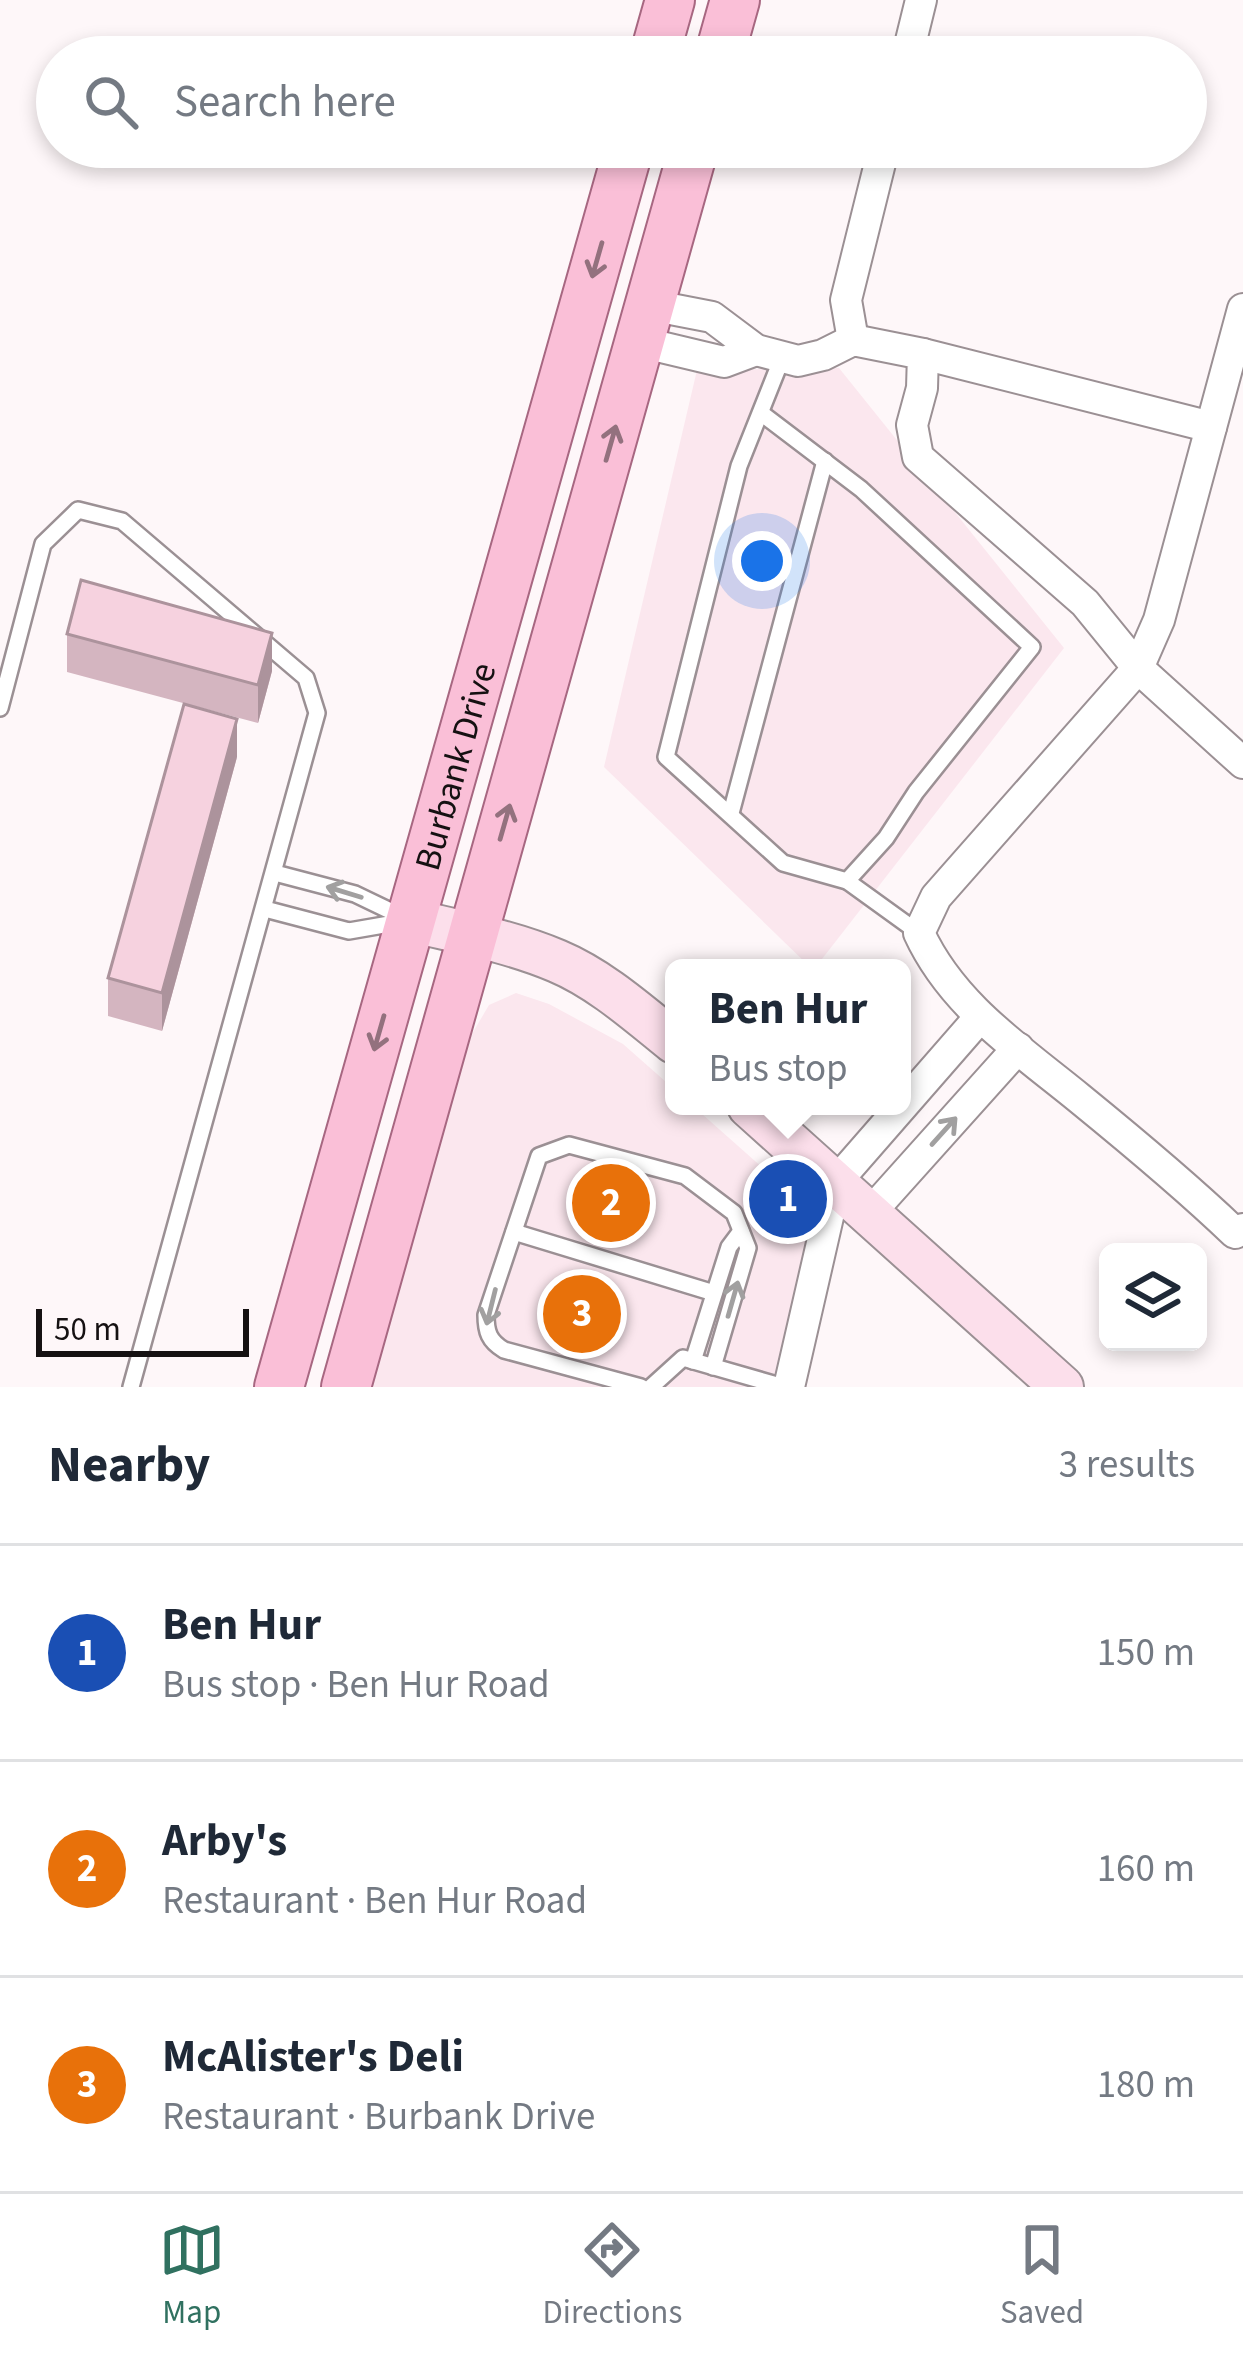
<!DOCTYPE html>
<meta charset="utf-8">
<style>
body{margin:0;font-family:"Source Sans 3",sans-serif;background:#f6f6f7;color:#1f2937}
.controls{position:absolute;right:36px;bottom:36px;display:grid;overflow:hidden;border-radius:18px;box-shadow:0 6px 18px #0003}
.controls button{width:108px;height:108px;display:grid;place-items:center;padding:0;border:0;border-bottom:3px solid #e0e1e3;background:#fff;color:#1f2937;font:60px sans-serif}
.scale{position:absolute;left:36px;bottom:30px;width:213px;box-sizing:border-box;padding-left:12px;border:6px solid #151112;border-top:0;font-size:33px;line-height:42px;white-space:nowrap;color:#151112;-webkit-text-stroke:9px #fef7f9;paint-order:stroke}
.you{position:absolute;left:762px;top:561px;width:42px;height:42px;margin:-30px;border:9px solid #fff;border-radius:50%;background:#1a73e8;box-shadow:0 0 0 18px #1a73e833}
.badge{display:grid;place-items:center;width:78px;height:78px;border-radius:50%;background:#307160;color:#fff;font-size:39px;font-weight:700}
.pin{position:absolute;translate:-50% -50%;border:6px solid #fff;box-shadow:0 3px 12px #0006}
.popup{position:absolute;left:665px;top:959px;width:246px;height:156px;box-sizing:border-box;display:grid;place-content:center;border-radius:18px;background:#fff;filter:drop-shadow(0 3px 9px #0005);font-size:39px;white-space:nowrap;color:#747a83}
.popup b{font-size:45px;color:#1f2937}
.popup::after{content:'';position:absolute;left:50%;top:100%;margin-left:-24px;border:24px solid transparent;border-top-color:#fff}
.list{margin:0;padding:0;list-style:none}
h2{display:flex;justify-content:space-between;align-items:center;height:156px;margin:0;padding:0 48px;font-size:51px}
h2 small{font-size:39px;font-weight:400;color:#747a83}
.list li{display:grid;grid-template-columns:78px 1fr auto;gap:36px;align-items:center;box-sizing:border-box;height:216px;padding:0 48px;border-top:3px solid #e0e1e3}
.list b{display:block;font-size:45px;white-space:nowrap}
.list p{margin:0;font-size:39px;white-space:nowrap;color:#747a83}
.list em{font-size:39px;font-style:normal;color:#747a83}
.icon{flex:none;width:66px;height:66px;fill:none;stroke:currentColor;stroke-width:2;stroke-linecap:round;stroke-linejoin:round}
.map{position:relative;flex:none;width:1243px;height:1387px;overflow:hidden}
.search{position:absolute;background:#fff;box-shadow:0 6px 18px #0003;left:36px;right:36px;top:36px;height:132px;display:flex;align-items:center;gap:30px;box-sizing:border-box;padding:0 42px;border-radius:66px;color:#747a83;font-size:45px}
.sheet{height:804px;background:#fff}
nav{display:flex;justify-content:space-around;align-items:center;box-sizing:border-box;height:168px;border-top:3px solid #e0e1e3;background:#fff;font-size:33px;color:#747a83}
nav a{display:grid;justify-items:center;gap:6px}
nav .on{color:#307160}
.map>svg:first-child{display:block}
</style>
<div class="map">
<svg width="1243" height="1387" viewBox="0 0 1243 1387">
<rect width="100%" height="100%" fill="#fef7f9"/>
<g fill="#fbe7ee">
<path d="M839 368 1064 648 815 968H811L604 767 697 370Z"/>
<path d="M516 993 549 1004 623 1044 674 1089V1106H693L828 1226 783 1387H372L469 1039 489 1005Z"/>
</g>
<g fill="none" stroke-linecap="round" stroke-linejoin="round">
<g stroke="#9b9094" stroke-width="20">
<g id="lane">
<path d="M782 358 739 466 666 757 783 863 847 881 919 933"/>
<path d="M761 413 861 489 1032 647 916 792 886 838 847 881"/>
<path d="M0 708 43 544 78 510 122 521 306 678 317 713 131 1387"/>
<path d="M731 813 825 461"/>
<path d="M275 873 355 894 407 919"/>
<path d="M265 909 349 931 401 922"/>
<path d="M514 1232 714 1293"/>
<path d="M693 1361 729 1247 741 1231"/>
<path d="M641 1387 504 1350C489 1341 486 1332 486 1315L539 1156 569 1145 685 1176 734 1213 748 1248 713 1367"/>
<path d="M651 1387 683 1358 784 1387"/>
</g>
</g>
<g stroke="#9b9094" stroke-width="34">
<g id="street">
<path d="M907 57 921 0"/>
<path d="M650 305 712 317 756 350 798 361 823 355 853 340 923 354 922 388 912 425 918 457 1085 603 1138 668 1243 763"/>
<path d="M1243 309 1159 620 1138 668 936 897 919 933C952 1005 1019 1049 1079 1098 1133 1142 1185 1185 1235 1233L1243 1229"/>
<path d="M853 340 846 300 884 147"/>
<path d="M640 342 724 362 756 350"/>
<path d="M923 354 1211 427"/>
<path d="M870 1213 1018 1048"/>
<path d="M789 1387 836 1182 980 1017"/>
</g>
</g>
<g stroke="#9b9094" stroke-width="46">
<g id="secondary">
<path d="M410 920C459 932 510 941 557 961 600 979 638 1013 674 1042"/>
<path d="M749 1106 1062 1387"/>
</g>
</g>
<g stroke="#a76781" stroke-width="52">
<g id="primary">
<path d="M654 57 670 0"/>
<path d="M719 57 735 0"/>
<path id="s1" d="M279 1387 629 147"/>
<path d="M346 1387 694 147"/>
</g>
</g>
<use href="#lane" stroke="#fff" stroke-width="15"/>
<use href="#street" stroke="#fff" stroke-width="30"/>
<use href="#secondary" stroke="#fcdfeb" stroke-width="42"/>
<use href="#primary" stroke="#fabfd7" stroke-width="48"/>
</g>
<g fill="#d4b5c0">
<path d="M67 634 272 671 258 723 67 672Z"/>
<path d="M237 757 162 1031 108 1016V978Z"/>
</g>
<g fill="#ac939c">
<path d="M272 633V671L258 723V685Z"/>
<path d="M237 719V757L162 1031V993Z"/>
</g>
<g fill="#f6d2df" stroke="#ac939c" stroke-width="3">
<path d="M81 580 272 633 258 685 67 634Z"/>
<path d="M184 704 237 719 162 993 108 978Z"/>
</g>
<defs><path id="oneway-shaft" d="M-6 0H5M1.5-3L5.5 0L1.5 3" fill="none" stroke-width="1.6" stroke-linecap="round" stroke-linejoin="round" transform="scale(3)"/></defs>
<g stroke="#93717e">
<use href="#oneway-shaft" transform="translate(597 260) rotate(106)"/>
<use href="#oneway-shaft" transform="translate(611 443) rotate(-74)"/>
<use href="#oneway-shaft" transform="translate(505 822) rotate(-74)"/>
<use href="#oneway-shaft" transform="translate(379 1033) rotate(106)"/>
</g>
<g stroke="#a1a0a0">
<use href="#oneway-shaft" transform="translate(344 892) rotate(-163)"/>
<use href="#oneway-shaft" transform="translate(944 1131) rotate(-48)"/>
<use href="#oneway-shaft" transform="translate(733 1299) rotate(-74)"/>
<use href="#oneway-shaft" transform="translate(491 1307) rotate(104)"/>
</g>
<g text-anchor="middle" stroke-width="12" stroke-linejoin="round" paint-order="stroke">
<g font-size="36" fill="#151112" stroke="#fef7f9">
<text dy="13" stroke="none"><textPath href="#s1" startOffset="645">Burbank Drive</textPath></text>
</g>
</g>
</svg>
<div class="controls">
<button><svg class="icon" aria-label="layers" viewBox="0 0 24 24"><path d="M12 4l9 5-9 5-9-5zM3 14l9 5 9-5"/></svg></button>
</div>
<div class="scale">50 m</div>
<div class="you"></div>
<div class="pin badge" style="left:788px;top:1199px;background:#1a4fb4">1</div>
<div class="popup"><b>Ben Hur</b>Bus stop</div>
<div class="pin badge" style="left:611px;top:1203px;background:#e8710a">2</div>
<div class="pin badge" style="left:582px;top:1314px;background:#e8710a">3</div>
<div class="search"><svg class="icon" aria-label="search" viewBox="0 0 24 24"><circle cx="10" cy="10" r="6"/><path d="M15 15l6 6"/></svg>Search here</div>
</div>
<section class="sheet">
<h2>Nearby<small>3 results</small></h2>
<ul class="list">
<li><span class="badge" style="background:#1a4fb4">1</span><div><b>Ben Hur</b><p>Bus stop · Ben Hur Road</p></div><em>150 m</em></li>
<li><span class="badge" style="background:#e8710a">2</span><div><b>Arby's</b><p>Restaurant · Ben Hur Road</p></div><em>160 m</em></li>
<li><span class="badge" style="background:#e8710a">3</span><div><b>McAlister's Deli</b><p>Restaurant · Burbank Drive</p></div><em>180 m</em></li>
</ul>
</section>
<nav>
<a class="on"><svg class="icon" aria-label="map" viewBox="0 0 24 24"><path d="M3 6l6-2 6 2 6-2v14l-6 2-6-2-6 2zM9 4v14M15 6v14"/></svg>Map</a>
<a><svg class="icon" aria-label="directions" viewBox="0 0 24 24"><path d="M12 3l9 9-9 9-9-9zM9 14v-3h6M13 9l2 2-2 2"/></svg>Directions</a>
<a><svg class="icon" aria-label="saved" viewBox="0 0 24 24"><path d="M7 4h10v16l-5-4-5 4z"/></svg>Saved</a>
</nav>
